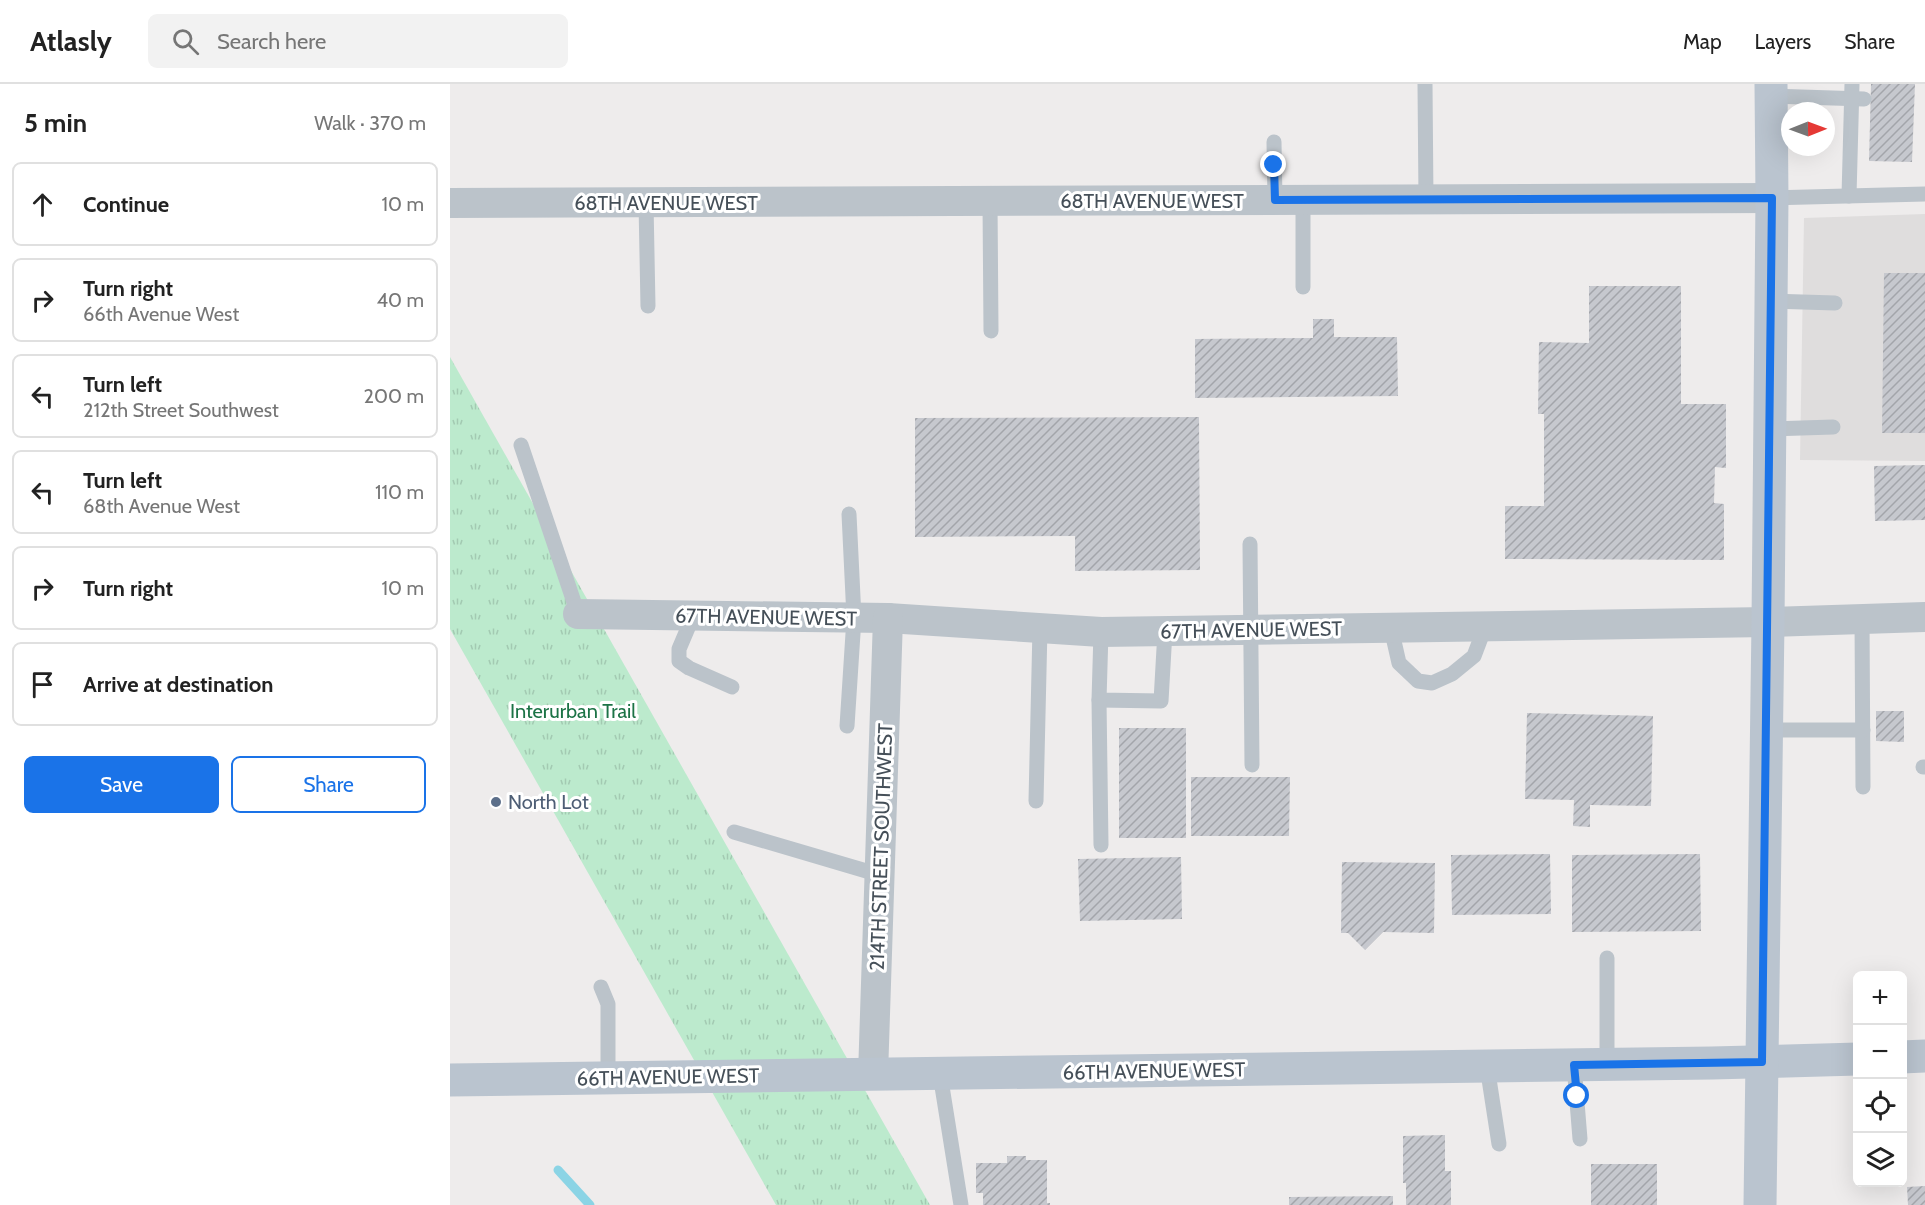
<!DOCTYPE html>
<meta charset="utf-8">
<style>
body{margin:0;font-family:Cabin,sans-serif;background:#f2f2f2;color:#222}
.controls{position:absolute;right:18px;bottom:18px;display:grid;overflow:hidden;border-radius:9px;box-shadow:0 6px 24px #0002}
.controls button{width:54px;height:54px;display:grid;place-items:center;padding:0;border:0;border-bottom:2px solid #e0e0e0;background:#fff;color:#222;font:30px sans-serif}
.compass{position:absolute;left:1331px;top:18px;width:54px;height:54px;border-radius:50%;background:#fff;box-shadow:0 6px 24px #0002;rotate:89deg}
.stop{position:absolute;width:18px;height:18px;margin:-14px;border:4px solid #1a73e8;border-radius:50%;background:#fff}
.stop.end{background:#1a73e8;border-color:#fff;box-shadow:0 2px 6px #0008}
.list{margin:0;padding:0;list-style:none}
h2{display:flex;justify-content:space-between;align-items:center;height:78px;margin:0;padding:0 24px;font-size:26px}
h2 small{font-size:20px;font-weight:400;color:#767676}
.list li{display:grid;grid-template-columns:39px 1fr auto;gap:18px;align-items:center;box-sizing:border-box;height:84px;margin:0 12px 12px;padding:0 12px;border:2px solid #e0e0e0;border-radius:9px}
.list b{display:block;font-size:22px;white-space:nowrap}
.list p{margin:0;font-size:20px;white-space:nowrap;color:#767676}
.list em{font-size:20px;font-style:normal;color:#767676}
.actions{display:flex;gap:12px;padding:18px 24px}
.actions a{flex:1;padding:14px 0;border:2px solid #1a73e8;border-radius:9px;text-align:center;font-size:21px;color:#1a73e8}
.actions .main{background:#1a73e8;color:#fff}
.icon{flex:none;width:33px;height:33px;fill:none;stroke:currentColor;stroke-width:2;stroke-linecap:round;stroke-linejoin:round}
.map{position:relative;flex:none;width:1475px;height:1121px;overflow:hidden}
header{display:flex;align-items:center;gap:36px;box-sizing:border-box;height:84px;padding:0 30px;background:#fff;border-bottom:2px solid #e0e0e0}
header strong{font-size:28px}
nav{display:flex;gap:33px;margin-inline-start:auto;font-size:21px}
.search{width:420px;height:54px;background:#f2f2f2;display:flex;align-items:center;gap:15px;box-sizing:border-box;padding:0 21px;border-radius:9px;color:#767676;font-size:22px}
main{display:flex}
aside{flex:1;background:#fff}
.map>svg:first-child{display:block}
</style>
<header>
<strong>Atlasly</strong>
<div class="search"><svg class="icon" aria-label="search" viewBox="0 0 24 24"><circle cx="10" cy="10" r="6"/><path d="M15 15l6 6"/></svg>Search here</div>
<nav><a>Map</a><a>Layers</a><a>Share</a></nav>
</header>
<main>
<aside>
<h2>5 min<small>Walk · 370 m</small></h2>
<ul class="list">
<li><svg class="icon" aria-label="ahead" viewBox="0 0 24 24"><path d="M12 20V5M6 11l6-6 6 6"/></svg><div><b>Continue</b></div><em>10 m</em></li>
<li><svg class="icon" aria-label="right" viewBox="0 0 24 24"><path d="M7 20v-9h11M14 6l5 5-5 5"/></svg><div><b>Turn right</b><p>66th Avenue West</p></div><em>40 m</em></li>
<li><svg class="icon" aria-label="left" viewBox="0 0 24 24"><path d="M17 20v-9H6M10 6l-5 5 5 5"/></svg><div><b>Turn left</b><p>212th Street Southwest</p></div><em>200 m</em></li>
<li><svg class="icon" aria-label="left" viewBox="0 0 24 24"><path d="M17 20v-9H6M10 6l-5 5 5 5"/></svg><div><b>Turn left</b><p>68th Avenue West</p></div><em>110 m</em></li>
<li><svg class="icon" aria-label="right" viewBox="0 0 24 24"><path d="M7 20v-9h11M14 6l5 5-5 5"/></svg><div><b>Turn right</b></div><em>10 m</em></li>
<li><svg class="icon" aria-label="arrive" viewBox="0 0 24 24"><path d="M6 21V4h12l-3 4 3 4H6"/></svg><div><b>Arrive at destination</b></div></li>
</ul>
<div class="actions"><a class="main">Save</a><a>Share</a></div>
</aside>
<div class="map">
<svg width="1475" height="1121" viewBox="0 0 1475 1121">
<defs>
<pattern id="park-tufts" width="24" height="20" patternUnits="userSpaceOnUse" patternTransform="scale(1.5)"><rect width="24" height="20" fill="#bceacd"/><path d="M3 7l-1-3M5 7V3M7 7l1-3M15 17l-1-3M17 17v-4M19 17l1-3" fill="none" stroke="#a3cab2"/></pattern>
<pattern id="building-hatch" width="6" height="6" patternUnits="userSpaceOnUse" patternTransform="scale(1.5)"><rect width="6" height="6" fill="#c6c8ce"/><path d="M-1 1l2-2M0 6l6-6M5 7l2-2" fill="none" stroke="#a3a5aa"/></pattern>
</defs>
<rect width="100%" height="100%" fill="#eeecec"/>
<path fill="#dfdddd" d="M1475 130V377L1350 376 1354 134Z"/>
<path fill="url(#park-tufts)" d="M0 273 480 1121H326L0 545Z"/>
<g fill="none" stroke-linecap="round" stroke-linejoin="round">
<path stroke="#8bd4e5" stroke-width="9" d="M108 1086 140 1121"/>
</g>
<g fill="url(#building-hatch)">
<path d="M1421 0H1465L1462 78 1419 77Z"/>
<path d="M1434 189H1475V349H1432Z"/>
<path d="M1139 202H1231V320H1276V384L1265 383 1264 419 1274 420V476L1055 475V422H1094V330H1088L1089 258 1139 259Z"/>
<path d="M863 235H884V253H947L948 312 745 314V255L863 254Z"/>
<path d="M749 333 750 486 625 487V452L465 453V334Z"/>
<path d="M1475 381V436L1425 437 1424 382Z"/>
<path d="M1426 627H1454V658L1426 657Z"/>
<path d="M1077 629 1203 632 1201 722 1140 721V743L1123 742 1124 716 1075 715Z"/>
<rect x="669" y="644" width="67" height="110"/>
<path d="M741 693H840L839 752H741Z"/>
<path d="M1100 770 1101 830 1002 831 1001 771Z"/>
<path d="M1250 770 1251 847 1122 848V771Z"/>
<path d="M731 773 732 835 630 837 628 775Z"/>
<path d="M892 778 985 779 984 849 933 848 915 866 898 849H891Z"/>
<path d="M995 1051V1087H1001V1121H956V1099H953V1052Z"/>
<path d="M557 1072H576V1076H597V1119H600V1121H533V1109H526V1079H557Z"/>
<rect x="1141" y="1080" width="66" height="41"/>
<path d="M1475 1102V1121H1458L1457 1103Z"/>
<path d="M943 1112V1121H839V1113Z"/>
</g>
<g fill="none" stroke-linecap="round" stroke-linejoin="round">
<g stroke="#bbc3ca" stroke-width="15">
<path d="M975 0 976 116"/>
<path d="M1320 12 1414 15"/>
<path d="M824 58 825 116"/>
<path d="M1399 112 1402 0"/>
<path d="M1322 114 1475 110"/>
<path d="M540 118 541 247"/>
<path d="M196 119 198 222"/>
<path d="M853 203V116"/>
<path d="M1321 217 1385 219"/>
<path d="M1319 345 1383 343"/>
<path d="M71 361 128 530"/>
<path d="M800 460 802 681"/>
<path d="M243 532 229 565V577L239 584 282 603"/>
<path d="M1412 535 1413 703"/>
<path d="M941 544 949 579 968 597 982 599 1002 590 1024 572 1035 543"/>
<path d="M651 548 649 616 711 617 715 547"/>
<path d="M649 616 651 761"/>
<path d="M397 642 404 534 399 430"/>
<path d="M1316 646H1413"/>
<path d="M1473 683H1475"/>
<path d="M586 717 590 544"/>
<path d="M284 748 430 791"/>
<path d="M1157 874V980"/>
<path d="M151 903 158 920V994"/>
<path d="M1124 981 1130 1055"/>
<path d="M1037 982 1049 1060"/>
<path d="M490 990 511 1121"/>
</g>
<g stroke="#bbc3ca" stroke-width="30">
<path d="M0 119 1322 114"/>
<path d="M128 530 438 534 651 548 1318 538 1475 533"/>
<path d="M423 991 438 534"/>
</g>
<g stroke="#bac4cf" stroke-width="33">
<path d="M1452 973 1475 972"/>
<path d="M0 996 1262 979 1408 975"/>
<path d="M1310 1121 1318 538 1322 114 1321 0"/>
</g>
</g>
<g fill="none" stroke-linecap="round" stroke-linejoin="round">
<path stroke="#1a73e8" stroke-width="8" d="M824 81 825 116 1322 114 1312 978 1124 981 1127 1012"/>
</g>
<circle fill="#5c6f8a" stroke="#fff" stroke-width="2" cx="46" cy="718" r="6"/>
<g text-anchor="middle" stroke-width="6" stroke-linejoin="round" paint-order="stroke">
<g font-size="20" fill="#454f58" stroke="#fff">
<text x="702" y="124">68TH AVENUE WEST</text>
<text x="216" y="126">68TH AVENUE WEST</text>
<text transform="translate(316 533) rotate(1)" y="7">67TH AVENUE WEST</text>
<text transform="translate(801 546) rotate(-1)" y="7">67TH AVENUE WEST</text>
<text transform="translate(431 763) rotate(-88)" y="7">214TH STREET SOUTHWEST</text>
<text transform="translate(704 987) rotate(-1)" y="7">66TH AVENUE WEST</text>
<text transform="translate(218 993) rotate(-1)" y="7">66TH AVENUE WEST</text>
</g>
<g font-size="20" fill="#1c7346" stroke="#fff">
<text x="123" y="634">Interurban Trail</text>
</g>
<g font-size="20" fill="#4e5e75" stroke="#fff" text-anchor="start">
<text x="58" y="725">North Lot</text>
</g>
</g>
</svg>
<div class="controls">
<button>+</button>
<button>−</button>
<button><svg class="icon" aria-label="locate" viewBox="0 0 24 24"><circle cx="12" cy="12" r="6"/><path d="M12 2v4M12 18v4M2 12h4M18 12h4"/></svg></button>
<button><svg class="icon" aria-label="layers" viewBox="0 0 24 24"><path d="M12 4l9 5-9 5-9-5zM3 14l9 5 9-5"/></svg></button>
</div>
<svg class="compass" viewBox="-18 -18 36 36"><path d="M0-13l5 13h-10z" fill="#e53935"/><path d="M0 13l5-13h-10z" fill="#767676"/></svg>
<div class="stop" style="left:1127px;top:1012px"></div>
<div class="stop end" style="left:824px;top:81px"></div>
</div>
</main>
